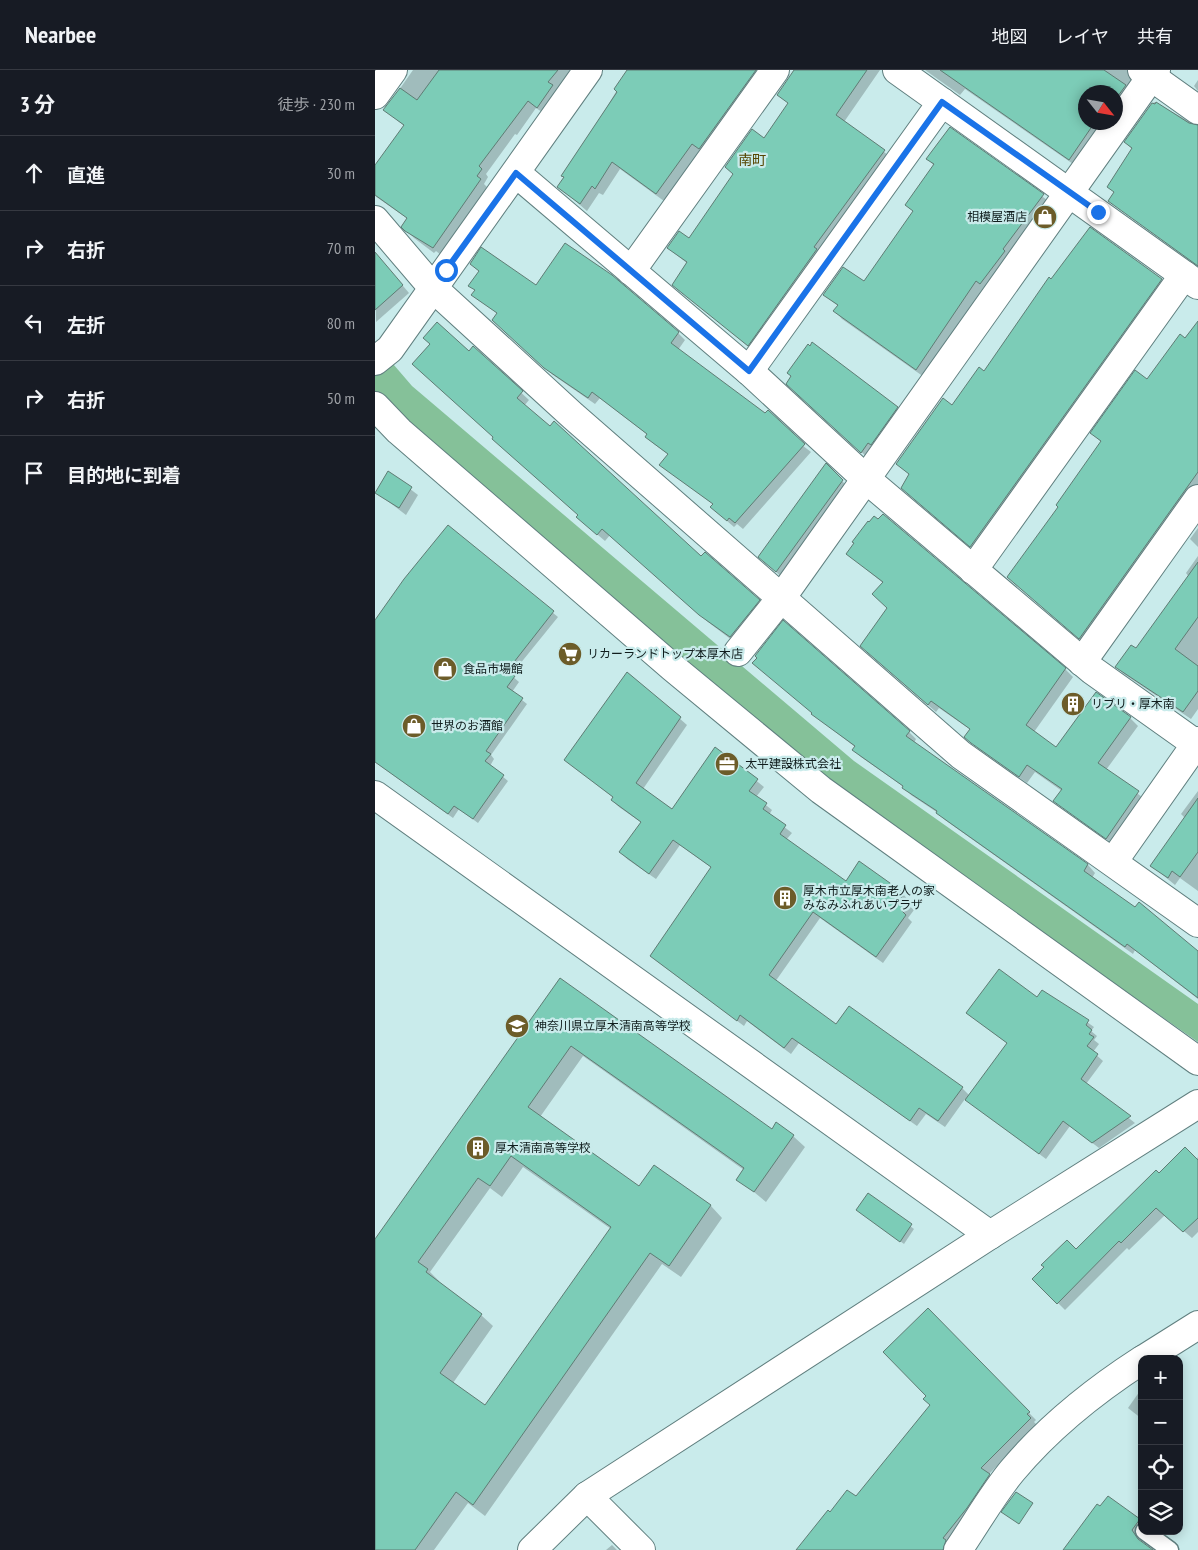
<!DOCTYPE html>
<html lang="ja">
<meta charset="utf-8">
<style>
body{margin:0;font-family:"PT Sans Narrow","Noto Sans JP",sans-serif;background:#242831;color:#f1f3f6}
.controls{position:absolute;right:15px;bottom:15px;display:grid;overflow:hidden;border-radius:10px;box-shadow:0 2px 12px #0003}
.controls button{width:45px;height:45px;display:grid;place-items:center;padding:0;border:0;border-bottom:1px solid #363941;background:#171b24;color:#f1f3f6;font:25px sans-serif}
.compass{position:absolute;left:703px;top:15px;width:45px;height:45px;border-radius:50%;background:#171b24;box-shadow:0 2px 12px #0003;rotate:121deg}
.stop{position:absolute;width:15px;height:15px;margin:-11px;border:4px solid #1a73e8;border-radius:50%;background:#fff}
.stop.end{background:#1a73e8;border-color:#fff;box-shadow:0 1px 5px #0008}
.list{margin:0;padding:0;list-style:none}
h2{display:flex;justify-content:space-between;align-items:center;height:65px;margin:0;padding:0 20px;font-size:21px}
h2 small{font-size:16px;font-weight:400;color:#9ea1a6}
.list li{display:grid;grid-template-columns:32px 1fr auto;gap:15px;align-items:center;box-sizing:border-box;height:75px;padding:0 20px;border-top:1px solid #363941}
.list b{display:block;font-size:19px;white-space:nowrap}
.list em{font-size:16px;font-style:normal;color:#9ea1a6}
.icon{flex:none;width:28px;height:28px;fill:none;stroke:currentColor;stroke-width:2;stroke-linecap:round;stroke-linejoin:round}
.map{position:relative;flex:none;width:823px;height:1480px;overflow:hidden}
header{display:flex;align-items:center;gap:30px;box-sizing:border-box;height:70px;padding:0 25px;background:#171b24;border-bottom:1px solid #363941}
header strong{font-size:24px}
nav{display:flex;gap:28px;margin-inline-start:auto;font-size:18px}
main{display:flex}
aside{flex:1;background:#171b24}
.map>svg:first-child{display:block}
</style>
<header>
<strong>Nearbee</strong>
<nav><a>地図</a><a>レイヤ</a><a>共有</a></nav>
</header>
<main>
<aside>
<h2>3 分<small>徒歩 · 230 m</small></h2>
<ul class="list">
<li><svg class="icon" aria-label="ahead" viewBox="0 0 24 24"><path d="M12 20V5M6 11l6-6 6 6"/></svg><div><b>直進</b></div><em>30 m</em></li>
<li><svg class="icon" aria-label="right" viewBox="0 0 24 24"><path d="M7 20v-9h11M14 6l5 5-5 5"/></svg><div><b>右折</b></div><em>70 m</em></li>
<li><svg class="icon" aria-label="left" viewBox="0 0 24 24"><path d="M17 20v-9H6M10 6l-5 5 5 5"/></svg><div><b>左折</b></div><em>80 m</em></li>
<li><svg class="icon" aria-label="right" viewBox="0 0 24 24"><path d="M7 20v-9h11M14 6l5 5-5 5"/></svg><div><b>右折</b></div><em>50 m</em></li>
<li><svg class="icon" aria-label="arrive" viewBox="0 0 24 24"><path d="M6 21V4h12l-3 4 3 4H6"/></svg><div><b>目的地に到着</b></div></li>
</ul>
</aside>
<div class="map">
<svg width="823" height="1480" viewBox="0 0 823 1480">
<rect width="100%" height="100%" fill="#c9ebeb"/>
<path fill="#85c199" d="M0 273 37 316 479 691 823 934V972L459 718 18 342 0 323Z"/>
<g fill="#0003" fill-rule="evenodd">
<path d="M38 0H203L170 44 161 38 142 65 140 64 111 104 113 107 109 114 112 117 66 185 61 181 59 183 39 168 31 160 33 149 0 126V97L29 56 10 40Z"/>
<path d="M254 0H386L332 85 325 80 289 131 245 99 228 125 224 123 212 141 184 117Z"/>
<path d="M441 0H505L469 52 517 88 381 282 298 215 313 194 293 178 315 169Z"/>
<path d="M550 0H761L762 17 740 48V22H710V52H737L701 96 590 19 585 25Z"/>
<path d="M823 10V21L819 16Z"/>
<path d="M779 32 823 56V197L734 131 740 123 734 117 758 80 750 72Z"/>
<path d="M576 59 676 133 613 220 609 217 549 307 467 249 460 241 463 236 449 225 490 212 539 142 531 135 559 96 553 89Z"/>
<path d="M0 187 11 196 34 223 1 252Z"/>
<path d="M96 194 303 263 310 270 303 280 436 382 368 459 362 454 359 457 344 444 339 435 286 395 294 385 279 374 272 367 273 365 225 328 220 334 178 305 125 257 123 244 98 225 101 221 95 215 105 202Z"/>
<path d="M786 210 794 217 603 483 535 425V405L522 394 609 303Z"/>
<path d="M823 253V420L712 575 633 507 685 437 726 372 717 363 772 310Z"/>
<path d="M98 278 154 330 149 336 326 488 391 538 362 574 333 552 235 465 230 471 210 454 94 283Z"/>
<path d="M420 321 522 338 529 345 494 389Z"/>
<path d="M451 395 475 419 409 509 392 494Z"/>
<path d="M14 403 43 425 31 445 1 422Z"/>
<path d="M73 457 183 547 136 605 144 612 137 622 152 634 116 685 119 689 115 696 133 711 103 753 84 739 78 748 0 692V553Z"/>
<path d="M823 458V477L815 469Z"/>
<path d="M473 484 690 599 698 607 659 662 682 679 755 648 763 656 731 700 771 730 739 775 680 731 687 721 660 702 652 713 605 680 599 675 596 660 564 638 561 642 494 584 513 538 508 513Z"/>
<path d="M823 486V639L816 649 749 604 742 597 761 580 814 507 811 503Z"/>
<path d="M253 603 312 655 268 719 298 740 341 678 389 717 381 727 397 740 394 745 417 763 411 770 471 812 528 824 534 831 532 834 539 840 533 848 537 852 508 893 445 848 400 912 461 956 587 1018 595 1026 633 974 592 943 663 928 668 921 719 957 716 961 722 966 719 970 724 974 718 982 728 991 711 1014 760 1053 724 1078 695 1056 671 1089 590 1029 570 1057 551 1044 542 1056 424 973 416 984 372 951 369 956 283 892 276 885 337 798 305 775 281 809 252 789 246 782 267 753 244 737 237 730 239 728 190 690Z"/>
<path d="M438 644 534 662 541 669 539 673 713 795 720 803 717 808 823 882V929L760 880 758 884 570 750 563 743 536 725 529 717 486 687 479 680 480 677Z"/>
<path d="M823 721V821L805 808 800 815 777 796 810 748 806 744Z"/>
<path d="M185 910 397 1060 418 1066 430 1077 391 1132 363 1109 369 1100 208 986 165 1047 265 1118 279 1097 336 1136 347 1148 306 1207 287 1194 110 1446 93 1433 59 1480H0V1171ZM148 1097 236 1159 110 1337 78 1313 118 1256 106 1245 63 1213 64 1211 55 1202 115 1118 127 1127Z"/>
<path d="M823 1087V1162L817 1168 790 1145 754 1180 752 1178 690 1240 659 1209 701 1181 784 1105 821 1090Z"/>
<path d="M494 1125 539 1159 529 1174 486 1143Z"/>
<path d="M553 1240 661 1350 659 1352 663 1356 614 1404 622 1412 575 1480H425L455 1443 481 1428 556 1335 553 1326Z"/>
<path d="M767 1318V1349L753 1338Z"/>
<path d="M733 1427 767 1453V1461L762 1468 774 1480H695Z"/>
<path d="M237 1475 242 1480H231Z"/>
</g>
<g fill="#7cccb7" stroke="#5f7c74" fill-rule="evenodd">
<path d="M64 0H183L173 12 178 15 162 38 153 31 104 96 107 99 102 106 106 109 58 178 30 161 26 157 32 148 0 125V95L29 55 8 40 25 18 42 30Z"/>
<path d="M252 0H381L324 79 317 74 281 124 237 92 220 119 217 116 205 134 182 117 189 107 186 106 242 22 239 19Z"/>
<path d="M419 0H492L461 45 510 80 439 177 442 179 373 276 297 215 312 192 292 178 304 161 314 168 358 104 350 97 377 59 389 68 413 33 402 25Z"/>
<path d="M565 0H729L751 15 740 30V22H710V52H720L694 90Z"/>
<path d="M781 32 814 53 823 55V196L733 131 739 122 732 117 757 78 749 72 777 33 780 34Z"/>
<path d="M575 57 669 124 628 179 630 181 605 214 601 211 541 300 458 241 463 235 448 225 468 197 489 211 538 141 530 135 559 94 551 89Z"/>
<path d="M715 157 787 209 595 477 526 418 534 404 521 394 568 328 577 335 604 297 609 301 674 207 676 209Z"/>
<path d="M190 173 237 205 304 262 296 273 390 343 393 340 430 374 360 453 354 448 352 451 335 437 338 434 284 395 293 384 270 367 272 364 217 322 213 328 169 298 117 250 122 243 96 225 100 220 93 216 104 201 95 194 106 177 161 215Z"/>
<path d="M0 182 28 215 0 240Z"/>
<path d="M823 251V402L704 569 632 507 683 437 681 435 726 371 715 363 760 300 772 309 805 264 810 268Z"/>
<path d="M62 252 94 281 98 276 148 321 142 328 175 356 179 351 326 486 330 482 385 530 355 567 324 545 227 459 222 465 201 447 203 445 117 369 118 367 37 294 55 274 48 268Z"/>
<path d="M437 272 523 337 496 375 493 373 486 383 411 314 416 306 412 303 433 274 435 276Z"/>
<path d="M451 393 468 410 401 502 383 487Z"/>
<path d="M13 401 37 417 24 438 0 423Z"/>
<path d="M508 444 691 598 651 655 681 677 721 622 756 647 723 693 764 721 731 769 678 731 687 719 652 695 644 707 596 673 589 667 595 659 556 631 553 635 485 576 512 538 497 524 508 512 471 484 479 473 477 472 493 451 494 452 499 446 503 449Z"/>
<path d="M73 455 179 541 132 601 140 606 132 617 148 628 111 681 116 684 110 691 129 705 98 749 79 736 73 744 0 692V550L29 509Z"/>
<path d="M823 492V547L800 579 823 596V621L808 642 740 597 756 575 761 578Z"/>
<path d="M408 550 535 661 531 666 713 794 709 801 760 837 764 832 823 881V928L752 874 750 877 561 743 562 741 527 718 528 716 477 680 480 676 436 644 437 643 377 593 382 588 380 586Z"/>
<path d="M252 602 306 647 261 713 297 739 340 677 383 709 374 721 392 733 388 739 411 755 405 764 471 811 484 791 529 823 526 828 533 833 527 841 531 845 501 887 438 842 394 905 461 954 474 936 588 1017 563 1051 544 1038 535 1051 417 968 409 978 365 945 362 951 275 886 336 797 298 770 274 804 244 782 266 752 236 730 238 727 189 690Z"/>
<path d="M823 728V782L805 807 797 801 793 808 775 796Z"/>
<path d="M624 899 662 927 667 920 714 950 711 955 717 960 714 964 719 967 712 976 723 984 706 1009 756 1046 717 1073 688 1051 664 1084 590 1030 632 973 591 943Z"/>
<path d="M185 908 397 1059 401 1052 419 1065 379 1122 361 1110 369 1098 196 976 153 1037 264 1116 279 1095 336 1135 294 1196 275 1183 98 1435 81 1422 40 1480H0V1169ZM136 1086 236 1157 110 1335 65 1303 107 1244 51 1202 53 1199 43 1192 103 1108 115 1116Z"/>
<path d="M810 1077 823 1090V1148L808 1162 781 1138 746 1173 744 1171 682 1234 657 1209 669 1197 666 1195 692 1170 701 1179 781 1100 784 1103Z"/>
<path d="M493 1123 537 1154 525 1172 481 1140Z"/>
<path d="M553 1238 655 1342 652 1344 656 1348 606 1398 615 1404 592 1438 568 1468 571 1470 568 1480H421L453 1440 455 1442 472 1420 481 1426 555 1335 548 1329 551 1326 508 1282Z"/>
<path d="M641 1422 658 1433 644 1454 626 1442Z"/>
<path d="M733 1426 765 1449 757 1460 763 1469 778 1480H688L722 1434 725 1436Z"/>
</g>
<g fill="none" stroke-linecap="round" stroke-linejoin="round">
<g stroke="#607f7f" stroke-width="19">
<path id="lane" d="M769 1461 795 1480"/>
</g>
<g stroke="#607f7f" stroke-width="30">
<g id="street">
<path d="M522 0 823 215"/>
<path d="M767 0 823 40"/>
<path d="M0 25 18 0"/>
<path d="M141 103 374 301 491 409 717 600 821 674"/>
<path d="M0 150 58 218 198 346 586 685 823 853"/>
<path d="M256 201 400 0"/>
<path d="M0 291 15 279 213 0"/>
<path d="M374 301 567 32"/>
<path d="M598 500 809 205"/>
<path d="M363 582 407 527 781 0"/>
<path d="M707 592 823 429"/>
<path d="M738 792 823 671"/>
<path d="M769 1289 823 1255"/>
<path d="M212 1426 266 1480"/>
<path d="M583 1480C601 1454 617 1425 637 1401 673 1358 719 1321 767 1290"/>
</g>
</g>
<g stroke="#607f7f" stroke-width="30">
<g id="secondary">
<path d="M0 336 24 361 297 597 446 720 823 991"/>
<path d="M0 725 615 1165"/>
<path d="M157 1480 212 1426 615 1165 823 1034"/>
</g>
</g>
<use href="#lane" stroke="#fff" stroke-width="16"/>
<use href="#street" stroke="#fff" stroke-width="28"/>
<use href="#secondary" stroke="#fff" stroke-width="28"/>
</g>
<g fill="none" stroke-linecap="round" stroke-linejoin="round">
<path stroke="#1a73e8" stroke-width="6" d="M71 200 141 103 374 301 567 32 723 142"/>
</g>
<defs>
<g id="shop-disc" transform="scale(1.25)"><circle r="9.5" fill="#6c5c29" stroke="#c9ebeb"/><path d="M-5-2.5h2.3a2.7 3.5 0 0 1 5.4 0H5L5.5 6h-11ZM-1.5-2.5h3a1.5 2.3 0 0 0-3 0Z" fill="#fff"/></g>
<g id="supermarket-disc" transform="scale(1.25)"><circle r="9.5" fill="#6c5c29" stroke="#c9ebeb"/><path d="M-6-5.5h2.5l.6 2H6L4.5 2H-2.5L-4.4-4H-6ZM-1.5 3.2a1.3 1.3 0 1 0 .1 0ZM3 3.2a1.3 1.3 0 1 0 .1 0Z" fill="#fff"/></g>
<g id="building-disc" transform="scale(1.25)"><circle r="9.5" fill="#6c5c29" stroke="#c9ebeb"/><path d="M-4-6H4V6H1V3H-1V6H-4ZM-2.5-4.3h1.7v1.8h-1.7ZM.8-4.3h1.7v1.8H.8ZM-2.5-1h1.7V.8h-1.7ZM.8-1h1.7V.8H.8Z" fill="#fff"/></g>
<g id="office-disc" transform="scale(1.25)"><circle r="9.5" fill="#6c5c29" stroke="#c9ebeb"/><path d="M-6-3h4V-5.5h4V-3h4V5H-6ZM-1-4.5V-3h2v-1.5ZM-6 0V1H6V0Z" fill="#fff"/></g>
<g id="school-disc" transform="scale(1.25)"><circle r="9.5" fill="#6c5c29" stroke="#c9ebeb"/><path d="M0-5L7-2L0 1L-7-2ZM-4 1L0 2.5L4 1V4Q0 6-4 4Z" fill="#fff"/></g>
</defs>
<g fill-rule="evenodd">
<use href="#shop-disc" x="670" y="147"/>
<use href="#supermarket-disc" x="195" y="584"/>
<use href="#shop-disc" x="70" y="599"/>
<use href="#building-disc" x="698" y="634"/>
<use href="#shop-disc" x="39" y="656"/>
<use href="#office-disc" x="352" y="694"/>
<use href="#building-disc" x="410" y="828"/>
<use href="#school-disc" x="142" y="956"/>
<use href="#building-disc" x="103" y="1078"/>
</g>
<g text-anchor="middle" stroke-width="4.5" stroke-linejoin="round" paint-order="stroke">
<g font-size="12" fill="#101d1d" stroke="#c9ebeb" text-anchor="start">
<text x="652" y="151" text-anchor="end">相模屋酒店</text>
<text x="212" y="588">リカーランドトップ本厚木店</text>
<text x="88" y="603">食品市場館</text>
<text x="716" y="638">リブリ・厚木南</text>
<text x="56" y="660">世界のお酒館</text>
<text x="370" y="698">太平建設株式会社</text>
<text x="428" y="825">厚木市立厚木南老人の家<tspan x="428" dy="14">みなみふれあいプラザ</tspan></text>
<text x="160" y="960">神奈川県立厚木清南高等学校</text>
<text x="120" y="1082">厚木清南高等学校</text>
</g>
<g font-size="14" fill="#564502" stroke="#c9ebeb">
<text x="377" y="95">南町</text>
</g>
</g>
</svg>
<div class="controls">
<button>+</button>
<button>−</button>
<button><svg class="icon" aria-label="locate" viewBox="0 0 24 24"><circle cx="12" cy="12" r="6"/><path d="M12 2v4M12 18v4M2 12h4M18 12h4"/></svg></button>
<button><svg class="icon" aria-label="layers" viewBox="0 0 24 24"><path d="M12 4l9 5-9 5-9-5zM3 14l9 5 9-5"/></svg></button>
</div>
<svg class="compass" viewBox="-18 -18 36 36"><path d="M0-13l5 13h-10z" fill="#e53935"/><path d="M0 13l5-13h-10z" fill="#9ea1a6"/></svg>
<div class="stop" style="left:71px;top:200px"></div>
<div class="stop end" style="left:723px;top:142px"></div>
</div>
</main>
